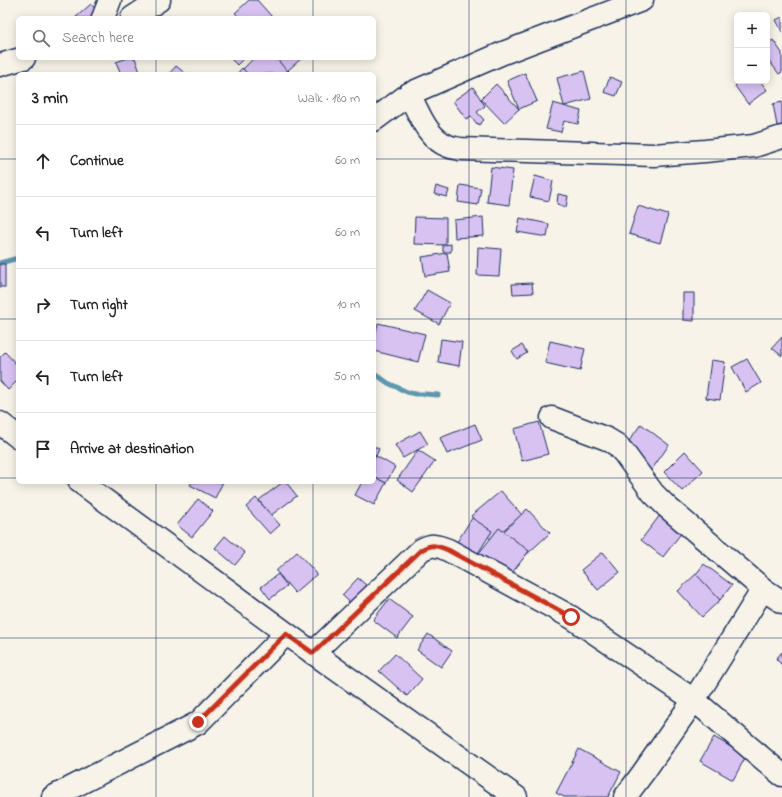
<!DOCTYPE html>
<meta charset="utf-8">
<style>
body{margin:0;font-family:"Indie Flower",sans-serif;background:#f6f6f6;color:#222}
.controls{position:absolute;right:12px;top:12px;display:grid;overflow:hidden;border-radius:6px;box-shadow:0 2px 10px #0003}
.controls button{width:36px;height:36px;display:grid;place-items:center;padding:0;border:0;border-bottom:1px solid #e0e0e0;background:#fff;color:#222;font:20px sans-serif}
.stop{position:absolute;width:12px;height:12px;margin:-9px;border:3px solid #c8321e;border-radius:50%;background:#fff}
.stop.end{background:#c8321e;border-color:#fff;box-shadow:0 1px 4px #0008}
.list{margin:0;padding:0;list-style:none}
h2{display:flex;justify-content:space-between;align-items:center;height:52px;margin:0;padding:0 16px;font-size:17px}
h2 small{font-size:13px;font-weight:400;color:#767676}
.list li{display:grid;grid-template-columns:26px 1fr auto;gap:12px;align-items:center;box-sizing:border-box;height:72px;padding:0 16px;border-top:1px solid #e0e0e0}
.list b{display:block;font-size:15px;white-space:nowrap}
.list em{font-size:13px;font-style:normal;color:#767676}
.icon{flex:none;width:22px;height:22px;fill:none;stroke:currentColor;stroke-width:2;stroke-linecap:round;stroke-linejoin:round}
.map{position:relative;flex:none;width:782px;height:797px;overflow:hidden}
.search{position:absolute;background:#fff;box-shadow:0 2px 10px #0003;left:16px;top:16px;width:360px;height:44px;display:flex;align-items:center;gap:10px;box-sizing:border-box;padding:0 14px;border-radius:6px;color:#767676;font-size:15px}
.panel{position:absolute;background:#fff;box-shadow:0 2px 10px #0003;left:16px;top:72px;width:360px;height:412px;border-radius:6px}
.map>svg:first-child{display:block}
</style>
<div class="map">
<svg width="782" height="797" viewBox="0 0 782 797">
<rect width="100%" height="100%" fill="#f7f3e8"/>
<filter id="ink" filterUnits="userSpaceOnUse"><feTurbulence type="fractalNoise" baseFrequency=".025" numOctaves="2"/><feDisplacementMap in="SourceGraphic" scale="8" xChannelSelector="R" yChannelSelector="G"/><feConvolveMatrix kernelMatrix="1 2 1 2 8 2 1 2 1" color-interpolation-filters="sRGB"/></filter>
<g filter="url(#ink)">
<g fill="none" stroke-linecap="round" stroke-linejoin="round">
<g stroke="#5f97b0" stroke-width="5">
<path d="M0 263 18 258"/>
<path d="M374 373 388 383 407 392 415 394H425L438 395"/>
</g>
</g>
<g fill="#d8c2f2" stroke="#1b2f5e">
<path d="M249 0H257L273 18H240L235 13Z"/>
<path d="M91 4 104 18H75Z"/>
<path d="M782 17V32L776 20Z"/>
<path d="M773 40 782 53V72L779 74 767 58V44Z"/>
<path d="M128 58H135L140 72 135 74H121L116 62Z"/>
<path d="M230 58H244L237 65Z"/>
<path d="M254 58H276L289 71 286 74H248L243 69Z"/>
<path d="M276 58H302L287 71Z"/>
<path d="M176 66 186 74H169Z"/>
<path d="M242 68 248 74H237Z"/>
<path d="M584 71 591 99 564 106 557 78Z"/>
<path d="M525 73 537 101 519 109 507 81Z"/>
<path d="M610 77 622 82 616 96 604 92Z"/>
<path d="M741 81H760L767 90 748 104 735 86Z"/>
<path d="M496 84 519 109 504 123 481 99Z"/>
<path d="M473 87 485 106 477 112 484 120 479 125 478 123 477 124 471 116 466 119 453 101Z"/>
<path d="M782 102V125L777 126 773 104Z"/>
<path d="M553 103 581 111 578 124 564 121 561 132 546 129Z"/>
<path d="M491 167 513 170 509 205 487 202Z"/>
<path d="M535 176 553 181 549 201 530 197Z"/>
<path d="M460 185 481 188 478 205 458 202Z"/>
<path d="M436 186 449 190 447 197 434 194Z"/>
<path d="M558 194 568 196 566 207 557 204Z"/>
<path d="M638 206 668 215 660 243 629 234Z"/>
<path d="M415 217 446 218V245L414 244Z"/>
<path d="M483 217 484 236 455 238 454 220Z"/>
<path d="M520 218 549 224 547 237 517 232Z"/>
<path d="M451 244V252H443V245Z"/>
<path d="M478 247 501 249 499 276 477 275Z"/>
<path d="M447 253 450 272 425 276 422 257Z"/>
<rect x="0" y="264" width="5" height="23"/>
<path d="M532 283 533 293 513 294 512 284Z"/>
<path d="M427 290 450 303 439 324 415 311Z"/>
<path d="M683 293H694V321L683 320Z"/>
<path d="M378 323 425 334 418 362 374 351V342Z"/>
<path d="M782 337V356L772 348Z"/>
<path d="M441 339 462 342 459 366 438 362Z"/>
<path d="M550 341 585 349 580 371 545 363Z"/>
<path d="M522 345 527 353 517 359 512 351Z"/>
<path d="M5 352 18 366V380L8 390 0 381V357Z"/>
<path d="M747 359 761 383 746 392 732 367Z"/>
<path d="M711 360 725 362 720 400 706 398Z"/>
<path d="M539 422 548 454 522 461 514 429Z"/>
<path d="M475 424 482 440 447 454 440 438Z"/>
<path d="M641 424 669 445 650 472 622 451Z"/>
<path d="M420 431 428 444 403 458 395 445Z"/>
<path d="M374 446 379 449 376 456 374 455Z"/>
<path d="M418 450 435 461 413 492 397 480Z"/>
<path d="M685 451 703 471 682 491 664 472Z"/>
<path d="M376 456 395 467 386 483 374 477V459Z"/>
<path d="M374 477 386 483 374 505 355 495 362 482H374Z"/>
<path d="M192 482H223L215 498 190 485Z"/>
<path d="M283 482H286L297 496 270 516 259 500Z"/>
<path d="M501 491 522 515 491 540 471 516Z"/>
<path d="M256 498 280 525 270 534 246 507Z"/>
<path d="M198 499 213 511 192 537 177 525Z"/>
<path d="M667 506 689 523 663 557 641 540Z"/>
<path d="M527 509 550 533 525 556 503 532Z"/>
<path d="M472 518 492 531 475 558 455 545Z"/>
<path d="M499 528 529 551 505 582 475 558Z"/>
<path d="M225 536 245 553 235 565 215 548Z"/>
<path d="M297 552 317 574 295 593 276 571Z"/>
<path d="M603 552 620 572 598 590 581 570Z"/>
<path d="M704 564 732 585 720 600 692 579Z"/>
<path d="M278 574 287 586 270 599 261 587Z"/>
<path d="M696 574 720 600 702 617 678 591Z"/>
<path d="M358 578 382 599 365 617 342 595Z"/>
<path d="M389 599 413 617 397 638 373 620Z"/>
<path d="M428 634 452 651 441 667 417 650Z"/>
<path d="M782 652V665L776 659Z"/>
<path d="M395 654 422 679 407 696 379 671Z"/>
<path d="M714 737 746 756 733 780 700 761Z"/>
<path d="M579 749 621 772 608 797H564L556 793Z"/>
</g>
<g fill="none" stroke-linecap="round" stroke-linejoin="round">
<g stroke="#1b2f5e" stroke-width="25">
<g id="minor">
<path d="M103 18 110 0"/>
<path d="M132 18 159 0"/>
<path d="M0 65 24 58"/>
<path d="M409 94C419 113 427 138 448 146 452 148 456 148 460 149L654 155 705 151 754 146 782 137"/>
<path d="M374 120 409 94 503 53 642 0"/>
<path d="M552 418 607 439 617 445 624 453 653 493 667 507 763 589 782 602"/>
<path d="M0 423 18 437"/>
<path d="M80 482 313 653 516 797"/>
<path d="M313 653 421 550C432 544 436 545 448 550L571 617 694 700 782 775"/>
<path d="M53 797 198 723 286 634"/>
<path d="M625 797 643 773 694 700 763 589"/>
</g>
</g>
<use href="#minor" stroke="#f7f3e8" stroke-width="22"/>
</g>
</g>
<g fill="none" stroke-linecap="round" stroke-linejoin="round" filter="url(#ink)">
<path stroke="#c8321e" stroke-width="5" d="M198 722 286 634 313 653 421 550C432 544 436 545 448 550L571 617"/>
</g>
<path fill="none" stroke="#1b2f5e" stroke-width="1" stroke-opacity="0.55" d="M156 0V18M313 0V18M469 0V797M626 0V797M156 58V74M313 58V74M0 159H18M374 159H782M0 319H18M374 319H782M0 478H18M374 478H782M156 482V797M313 482V797M0 638H782"/>
</svg>
<div class="controls">
<button>+</button>
<button>−</button>
</div>
<div class="stop" style="left:571px;top:617px"></div>
<div class="stop end" style="left:198px;top:722px"></div>
<div class="search"><svg class="icon" aria-label="search" viewBox="0 0 24 24"><circle cx="10" cy="10" r="6"/><path d="M15 15l6 6"/></svg>Search here</div>
<section class="panel">
<h2>3 min<small>Walk · 180 m</small></h2>
<ul class="list">
<li><svg class="icon" aria-label="ahead" viewBox="0 0 24 24"><path d="M12 20V5M6 11l6-6 6 6"/></svg><div><b>Continue</b></div><em>60 m</em></li>
<li><svg class="icon" aria-label="left" viewBox="0 0 24 24"><path d="M17 20v-9H6M10 6l-5 5 5 5"/></svg><div><b>Turn left</b></div><em>60 m</em></li>
<li><svg class="icon" aria-label="right" viewBox="0 0 24 24"><path d="M7 20v-9h11M14 6l5 5-5 5"/></svg><div><b>Turn right</b></div><em>10 m</em></li>
<li><svg class="icon" aria-label="left" viewBox="0 0 24 24"><path d="M17 20v-9H6M10 6l-5 5 5 5"/></svg><div><b>Turn left</b></div><em>50 m</em></li>
<li><svg class="icon" aria-label="arrive" viewBox="0 0 24 24"><path d="M6 21V4h12l-3 4 3 4H6"/></svg><div><b>Arrive at destination</b></div></li>
</ul>
</section>
</div>
